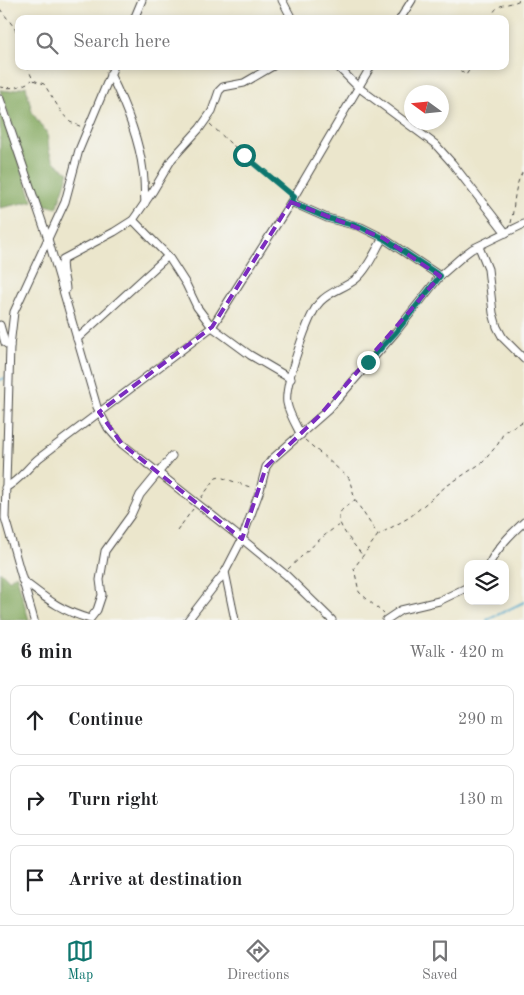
<!DOCTYPE html>
<meta charset="utf-8">
<style>
body{margin:0;font-family:"Old Standard TT",serif;background:#f6f6f6;color:#202124}
.controls{position:absolute;right:15px;bottom:15px;display:grid;overflow:hidden;border-radius:10px;box-shadow:0 2px 8px #0003}
.controls button{width:45px;height:45px;display:grid;place-items:center;padding:0;border:0;border-bottom:1px solid #e0e0e0;background:#fff;color:#202124;font:25px sans-serif}
.compass{position:absolute;left:404px;top:85px;width:45px;height:45px;border-radius:50%;background:#fff;box-shadow:0 2px 8px #0003;rotate:285deg}
.stop{position:absolute;width:15px;height:15px;margin:-11px;border:4px solid #0f766e;border-radius:50%;background:#fff}
.stop.end{background:#0f766e;border-color:#fff;box-shadow:0 1px 5px #0008}
.list{margin:0;padding:0;list-style:none}
h2{display:flex;justify-content:space-between;align-items:center;height:65px;margin:0;padding:0 20px;font-size:21px}
h2 small{font-size:16px;font-weight:400;color:#757577}
.list li{display:grid;grid-template-columns:32px 1fr auto;gap:15px;align-items:center;box-sizing:border-box;height:70px;margin:0 10px 10px;padding:0 10px;border:1px solid #e0e0e0;border-radius:10px}
.list b{display:block;font-size:19px;white-space:nowrap}
.list em{font-size:16px;font-style:normal;color:#757577}
.icon{flex:none;width:28px;height:28px;fill:none;stroke:currentColor;stroke-width:2;stroke-linecap:round;stroke-linejoin:round}
.map{position:relative;flex:none;width:524px;height:620px;overflow:hidden}
.search{position:absolute;background:#fff;box-shadow:0 2px 8px #0003;left:15px;right:15px;top:15px;height:55px;display:flex;align-items:center;gap:12px;box-sizing:border-box;padding:0 18px;border-radius:10px;color:#757577;font-size:19px}
.sheet{height:305px;background:#fff}
nav{display:flex;justify-content:space-around;align-items:center;box-sizing:border-box;height:70px;border-top:1px solid #e0e0e0;background:#fff;font-size:14px;color:#757577}
nav a{display:grid;justify-items:center;gap:2px}
nav .on{color:#0f766e}
.map>svg:first-child{display:block}
</style>
<div class="map">
<svg width="524" height="620" viewBox="0 0 524 620">
<rect width="100%" height="100%" fill="#f6f6f2"/>
<filter id="ink" filterUnits="userSpaceOnUse"><feTurbulence type="fractalNoise" baseFrequency=".02" numOctaves="2"/><feDisplacementMap in="SourceGraphic" scale="10" xChannelSelector="R" yChannelSelector="G"/><feConvolveMatrix kernelMatrix="1 2 1 2 8 2 1 2 1" color-interpolation-filters="sRGB"/></filter>
<filter id="wash" filterUnits="userSpaceOnUse"><feTurbulence type="fractalNoise" baseFrequency=".0096" numOctaves="4" result="noise"/><feDisplacementMap in="SourceGraphic" scale="20" xChannelSelector="R" yChannelSelector="G"/><feGaussianBlur stdDeviation="1.12" result="paint"/><feColorMatrix in="noise" values="0 0 0 0 0 0 0 0 0 0 0 0 0 0 0 0 0 1.4 0 .05"/><feComposite in="paint" operator="in"/></filter>
<g filter="url(#wash)">
<rect width="100%" height="100%" fill="#ebe6cc"/>
<g fill="#82a75d" stroke="#566944">
<path d="M26 86 32 112 44 130 47 131C49 153 48 161 69 172L57 208 42 204 38 199 0 90 10 91Z"/>
<path d="M0 110 33 201 0 208Z"/>
<path d="M0 571 9 580 16 574 17 577 29 620H0Z"/>
</g>
<g fill="none" stroke-linecap="round" stroke-linejoin="round">
<g stroke="#4aa5c8" stroke-width="2">
<path d="M0 380 5 378"/>
<path d="M487 620 524 602"/>
</g>
</g>
</g>
<g filter="url(#ink)">
<g fill="none" stroke-linecap="round" stroke-linejoin="round">
<g stroke="#484743" stroke-width="9">
<g id="minor">
<path d="M282 0 292 19"/>
<path d="M134 19 142 0"/>
<path d="M400 19 412 0"/>
<path d="M337 66 358 87 435 144 452 163 506 233"/>
<path d="M110 74C125 104 139 138 143 171 145 182 144 193 145 203"/>
<path d="M0 99 48 239 97 407 108 428 122 444 242 539 286 575 332 620"/>
<path d="M291 202 327 218 361 227 383 238 440 276"/>
<path d="M133 220 168 256 186 284 197 307 212 327 250 355 291 379"/>
<path d="M479 247 488 269 493 313 497 327 503 338 524 359"/>
<path d="M66 290C66 279 60 269 63 259L114 232 133 220 153 191 172 159 200 128 212 111 219 91 223 87 244 83 273 66"/>
<path d="M0 325 5 343 10 346"/>
<path d="M77 339 168 256"/>
<path d="M301 435C296 425 289 414 287 403 284 386 308 314 320 302 330 291 345 288 356 279 368 269 375 251 383 238"/>
<path d="M5 488C19 481 27 468 39 458L212 327 294 197 371 66"/>
<path d="M489 564C498 547 510 535 524 522"/>
<path d="M225 572 235 620"/>
<path d="M22 580C47 599 59 610 90 619L97 610 102 595 100 580 105 551 131 515 140 495 172 456"/>
<path d="M34 620 5 518 10 346 14 312 65 202 79 150 114 66"/>
<path d="M188 620 225 572 242 539 260 490 266 467 271 460 329 409 395 333 440 276 464 255 472 249 524 224"/>
<path d="M386 620 401 610 439 601 468 587"/>
</g>
</g>
<g stroke="#484743" stroke-width="1" stroke-dasharray="4 4" stroke-linecap="butt">
<path d="M0 9C6 17 17 29 19 38"/>
<path d="M491 19C496 1 506 7 520 0"/>
<path d="M27 66 33 80 44 84 62 113 70 122 82 127"/>
<path d="M454 66 466 75 472 66"/>
<path d="M0 87C12 89 22 87 32 80"/>
<path d="M210 124 230 143 270 175 289 193"/>
<path d="M511 223C515 206 513 186 524 170"/>
<path d="M305 440 349 478 355 500C350 504 342 508 340 513 334 524 356 546 362 555"/>
<path d="M201 498 216 478 220 477 253 488"/>
<path d="M355 500 378 535 410 517 445 487 483 462 498 444 504 432 524 421"/>
<path d="M177 531 193 509"/>
<path d="M378 535 354 568 359 592 384 614"/>
<path d="M288 569C305 554 320 537 339 525"/>
</g>
<use href="#minor" stroke="#fff" stroke-width="7"/>
</g>
</g>
<g fill="none" stroke-linecap="round" stroke-linejoin="round" filter="url(#ink)">
<path stroke="#0f766e" stroke-width="6" d="M244 155 294 197 290 202 327 218 361 227 383 238 440 276 396 332 368 362"/>
</g>
<path fill="none" stroke="#7b2cbf" stroke-width="4" stroke-dasharray="10 6" stroke-linejoin="round" d="M291 202 383 238 440 276 319 416 266 467 242 539 122 444 99 412 212 327Z"/>
</svg>
<div class="controls">
<button><svg class="icon" aria-label="layers" viewBox="0 0 24 24"><path d="M12 4l9 5-9 5-9-5zM3 14l9 5 9-5"/></svg></button>
</div>
<svg class="compass" viewBox="-18 -18 36 36"><path d="M0-13l5 13h-10z" fill="#e53935"/><path d="M0 13l5-13h-10z" fill="#757577"/></svg>
<div class="stop" style="left:244px;top:155px"></div>
<div class="stop end" style="left:368px;top:362px"></div>
<div class="search"><svg class="icon" aria-label="search" viewBox="0 0 24 24"><circle cx="10" cy="10" r="6"/><path d="M15 15l6 6"/></svg>Search here</div>
</div>
<section class="sheet">
<h2>6 min<small>Walk · 420 m</small></h2>
<ul class="list">
<li><svg class="icon" aria-label="ahead" viewBox="0 0 24 24"><path d="M12 20V5M6 11l6-6 6 6"/></svg><div><b>Continue</b></div><em>290 m</em></li>
<li><svg class="icon" aria-label="right" viewBox="0 0 24 24"><path d="M7 20v-9h11M14 6l5 5-5 5"/></svg><div><b>Turn right</b></div><em>130 m</em></li>
<li><svg class="icon" aria-label="arrive" viewBox="0 0 24 24"><path d="M6 21V4h12l-3 4 3 4H6"/></svg><div><b>Arrive at destination</b></div></li>
</ul>
</section>
<nav>
<a class="on"><svg class="icon" aria-label="map" viewBox="0 0 24 24"><path d="M3 6l6-2 6 2 6-2v14l-6 2-6-2-6 2zM9 4v14M15 6v14"/></svg>Map</a>
<a><svg class="icon" aria-label="directions" viewBox="0 0 24 24"><path d="M12 3l9 9-9 9-9-9zM9 14v-3h6M13 9l2 2-2 2"/></svg>Directions</a>
<a><svg class="icon" aria-label="saved" viewBox="0 0 24 24"><path d="M7 4h10v16l-5-4-5 4z"/></svg>Saved</a>
</nav>
